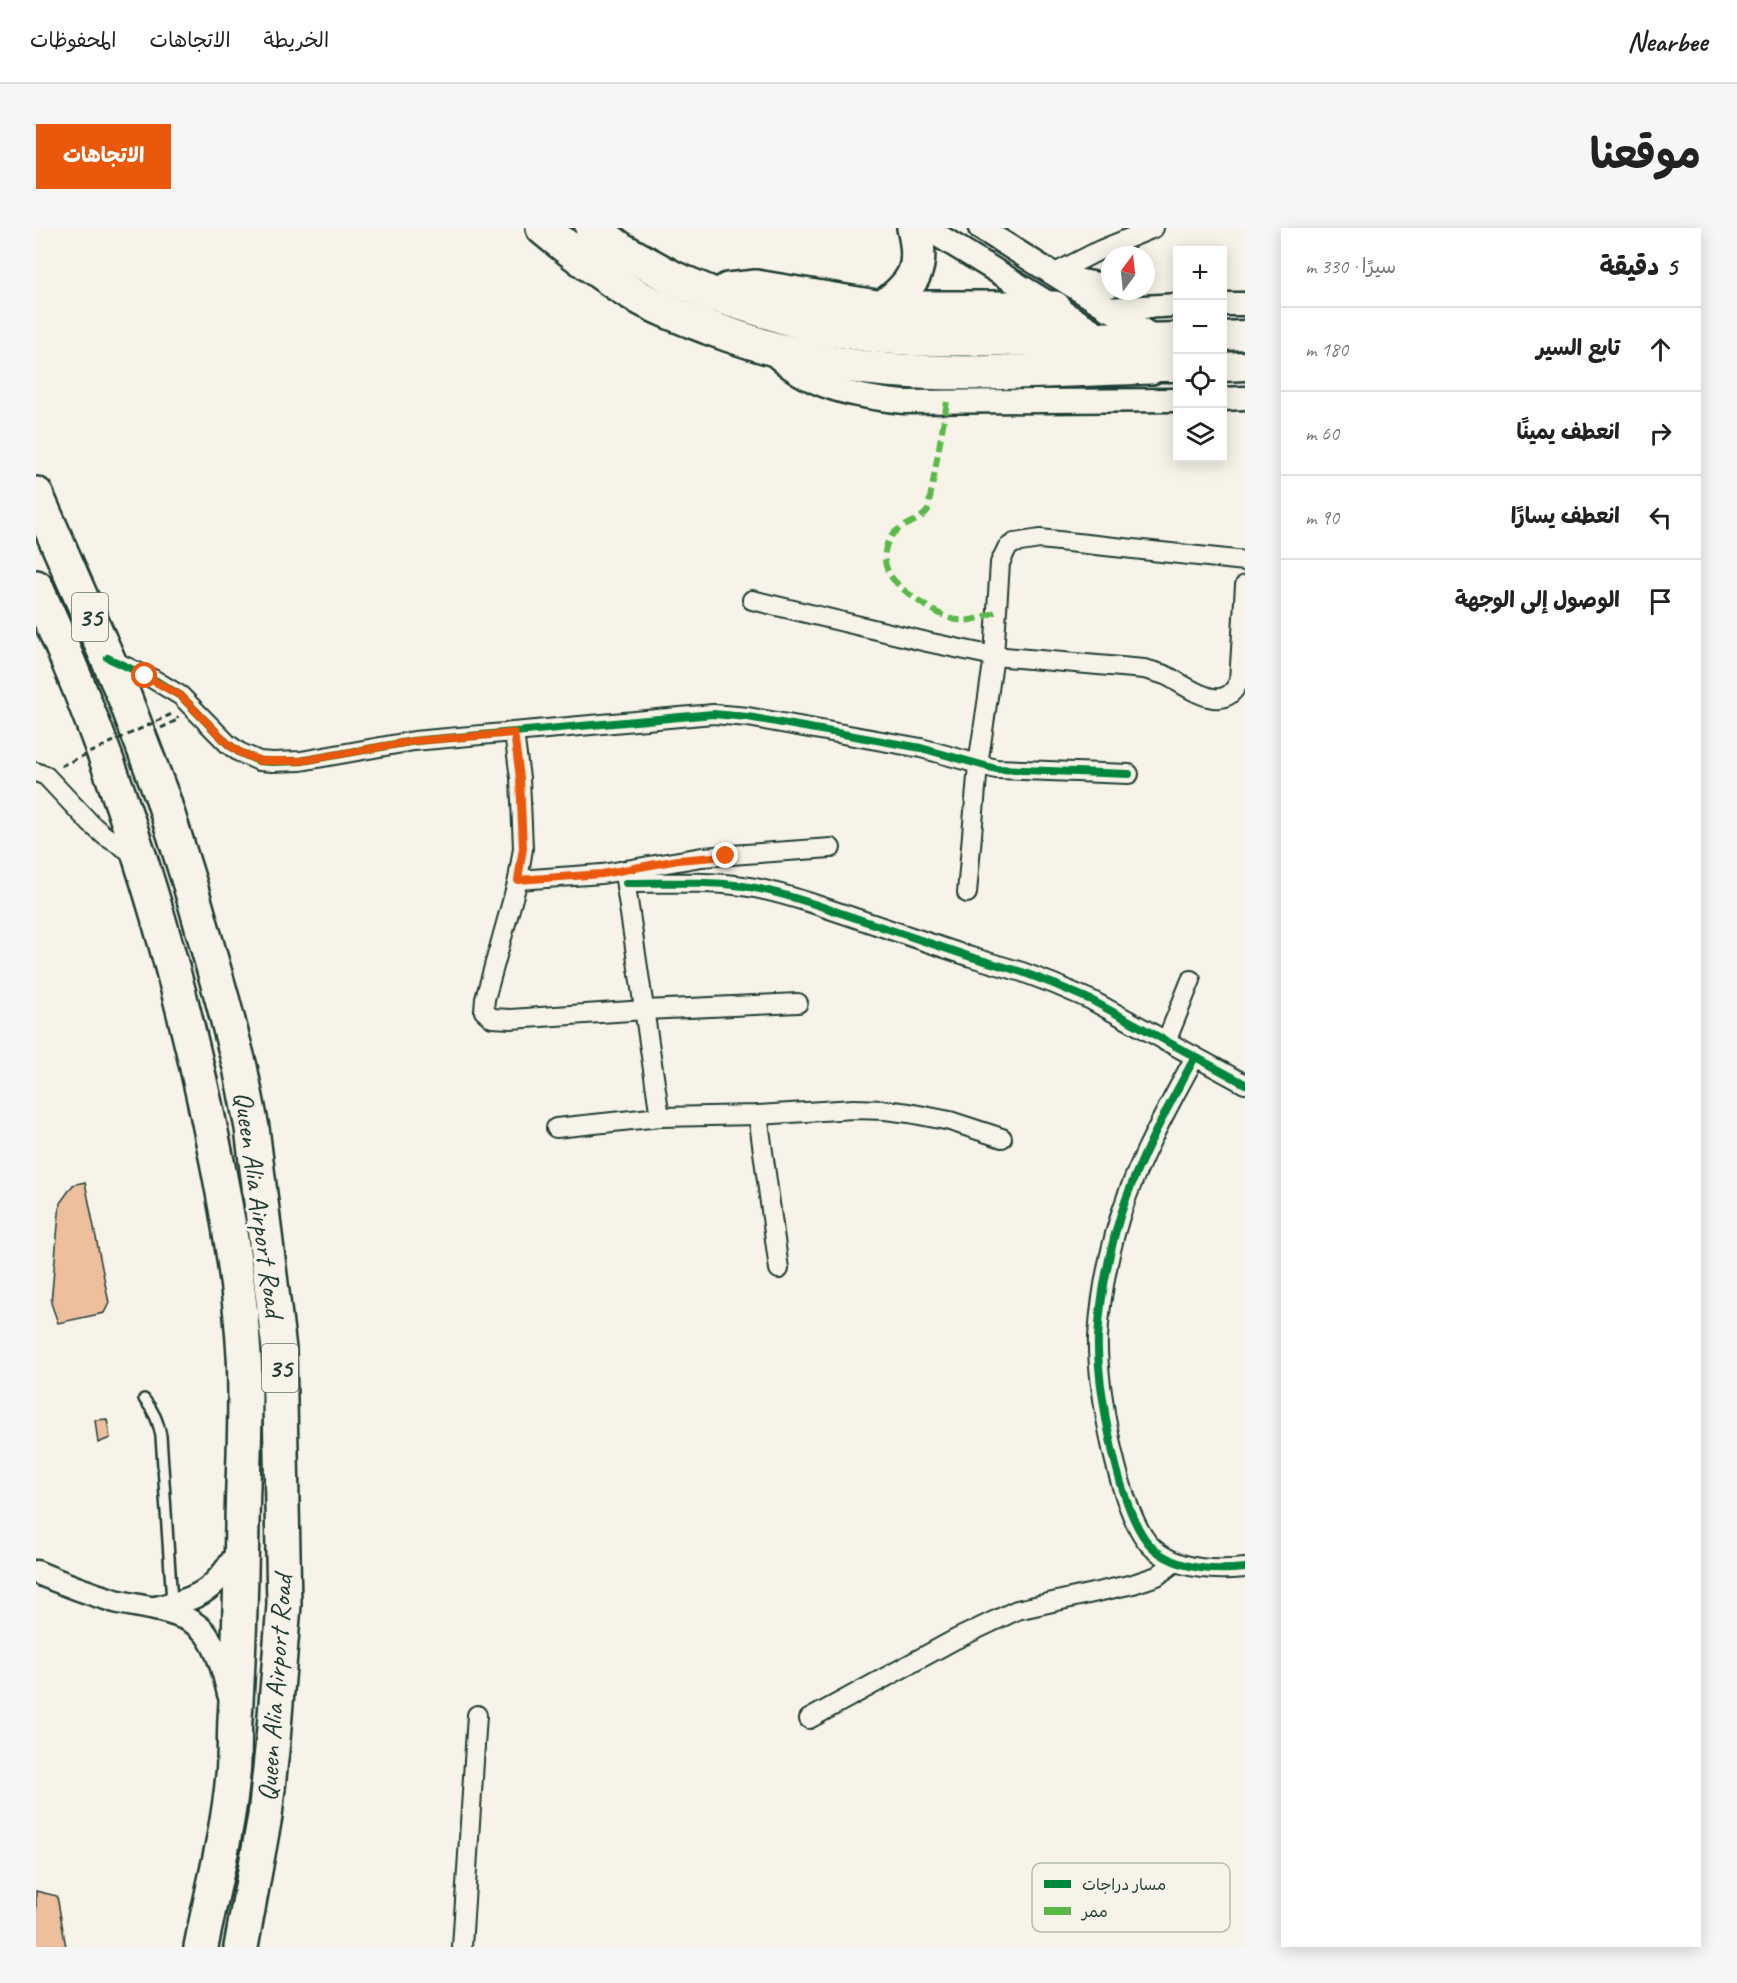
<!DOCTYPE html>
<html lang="ar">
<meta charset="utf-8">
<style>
body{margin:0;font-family:Caveat,"Playpen Sans Arabic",sans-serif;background:#f6f6f6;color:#222;direction:rtl}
.controls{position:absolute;right:18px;top:18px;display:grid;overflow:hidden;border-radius:0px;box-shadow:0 3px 15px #0003}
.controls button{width:54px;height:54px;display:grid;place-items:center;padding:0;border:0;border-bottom:2px solid #e0e0e0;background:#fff;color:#222;font:30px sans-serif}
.compass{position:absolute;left:1065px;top:18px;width:54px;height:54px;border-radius:50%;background:#fff;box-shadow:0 3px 15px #0003;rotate:15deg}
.stop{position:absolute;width:18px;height:18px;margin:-14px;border:4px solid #ea580c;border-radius:50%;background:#fff}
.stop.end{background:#ea580c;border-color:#fff;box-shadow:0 2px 6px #0008}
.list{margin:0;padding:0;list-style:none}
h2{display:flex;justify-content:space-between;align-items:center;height:78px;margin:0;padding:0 24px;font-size:26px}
h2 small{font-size:20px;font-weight:400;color:#767676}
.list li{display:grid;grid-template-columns:39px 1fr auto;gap:18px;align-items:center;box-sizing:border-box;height:84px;padding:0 24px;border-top:2px solid #e0e0e0}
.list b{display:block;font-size:22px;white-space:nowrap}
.list em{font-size:20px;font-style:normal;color:#767676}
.icon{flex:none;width:33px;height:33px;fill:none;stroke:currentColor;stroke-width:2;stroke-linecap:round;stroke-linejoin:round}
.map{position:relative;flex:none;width:1209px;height:1719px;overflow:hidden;direction:ltr;border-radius:0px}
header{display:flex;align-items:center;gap:36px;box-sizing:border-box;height:84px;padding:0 30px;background:#fff;border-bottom:2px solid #e0e0e0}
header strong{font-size:28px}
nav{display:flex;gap:33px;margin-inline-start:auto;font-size:21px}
.intro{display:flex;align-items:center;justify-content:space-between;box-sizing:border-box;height:144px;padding:0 36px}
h1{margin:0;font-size:42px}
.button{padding:15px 27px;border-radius:0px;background:#ea580c;color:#fff;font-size:21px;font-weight:700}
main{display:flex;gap:36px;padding:0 36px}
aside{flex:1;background:#fff;border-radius:0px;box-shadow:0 3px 15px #0003}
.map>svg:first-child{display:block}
</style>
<header>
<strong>Nearbee</strong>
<nav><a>الخريطة</a><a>الاتجاهات</a><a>المحفوظات</a></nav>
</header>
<div class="intro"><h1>موقعنا</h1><a class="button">الاتجاهات</a></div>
<main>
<aside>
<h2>5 دقيقة<small>سيرًا · 330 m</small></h2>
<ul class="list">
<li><svg class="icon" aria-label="ahead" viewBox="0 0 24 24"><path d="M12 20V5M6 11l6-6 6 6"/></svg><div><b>تابع السير</b></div><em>180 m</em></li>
<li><svg class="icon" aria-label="right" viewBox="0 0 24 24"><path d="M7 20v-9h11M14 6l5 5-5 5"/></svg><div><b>انعطف يمينًا</b></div><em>60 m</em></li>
<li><svg class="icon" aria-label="left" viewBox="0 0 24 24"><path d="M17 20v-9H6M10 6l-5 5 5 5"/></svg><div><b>انعطف يسارًا</b></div><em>90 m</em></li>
<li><svg class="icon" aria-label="arrive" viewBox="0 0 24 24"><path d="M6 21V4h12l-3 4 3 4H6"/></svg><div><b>الوصول إلى الوجهة</b></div></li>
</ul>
</aside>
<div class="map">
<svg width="1209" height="1719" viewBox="0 0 1209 1719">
<rect width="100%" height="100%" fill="#f7f3e8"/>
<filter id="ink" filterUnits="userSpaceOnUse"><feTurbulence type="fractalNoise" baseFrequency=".0167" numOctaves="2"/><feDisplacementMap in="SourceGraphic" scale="12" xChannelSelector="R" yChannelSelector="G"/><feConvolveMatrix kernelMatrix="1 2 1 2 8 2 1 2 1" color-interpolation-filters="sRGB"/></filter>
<g filter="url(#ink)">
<g fill="#edbf9d" stroke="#1f3d34" stroke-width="1.5">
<path d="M49 954 73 1075 68 1085 22 1095 15 1075 24 975 37 957Z"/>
<path d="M71 1191 74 1210 62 1215 59 1192Z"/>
<path d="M0 1663 21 1668 30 1719H0Z"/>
</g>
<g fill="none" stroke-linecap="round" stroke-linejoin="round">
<g stroke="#1f3d34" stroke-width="14">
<path id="service" d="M108 1171C118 1183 122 1193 125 1208L136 1374"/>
</g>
<g stroke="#1f3d34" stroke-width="22">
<g id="minor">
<path d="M1017 46 1064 22 1118 0"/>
<path d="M716 372 891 414 958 428 1108 441C1116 443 1124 445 1131 448 1153 459 1188 489 1203 453L1209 357"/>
<path d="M73 431 117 451 145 468 192 516 203 524 223 533 236 534 265 533 378 513 677 486 712 489 885 520 960 541 1093 546"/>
<path d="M478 505 484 550 487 620 482 652 566 646 666 629 795 620"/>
<path d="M0 544 10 548 55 596 69 608 102 628"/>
<path d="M588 645 624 889"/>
<path d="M482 652 449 771 448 783 456 790 475 791 609 782 762 775"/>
<path d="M590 655C629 655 668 653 707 658 730 661 753 668 775 675L935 729 986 744 1018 756 1055 772 1209 856"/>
<path d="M931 665 942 537 958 428 964 335 971 320 978 315 1004 311 1209 333"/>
<path d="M1130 814 1155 752"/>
<path d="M1159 829C1129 885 1095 944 1079 1006 1070 1040 1064 1075 1062 1109 1060 1155 1083 1292 1118 1321 1142 1342 1179 1343 1209 1340"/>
<path d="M722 887 743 1041"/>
<path d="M520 900 624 889 722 887 818 881 849 882 873 885 914 893 966 910"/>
<path d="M773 1491 918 1412 981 1382 1097 1356 1121 1348 1139 1334"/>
<path d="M426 1719 441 1487"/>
</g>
</g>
<g stroke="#1f3d34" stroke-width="27">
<g id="tertiary">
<path d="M890 0 1068 109"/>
<path d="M944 0 1142 124"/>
<path d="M1034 51 1074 58"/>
<path d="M1186 76H1209"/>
<path d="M1071 81 1142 77"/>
<path d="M736 124C771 160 820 169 868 174L1142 172"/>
<path d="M1186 171 1209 170"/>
<path d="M0 1344C26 1355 52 1365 79 1373 106 1380 152 1382 170 1406 183 1424 188 1445 193 1466"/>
<path d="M119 1380C167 1371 180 1360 205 1319"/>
</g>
</g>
<g stroke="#1f3d34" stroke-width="33">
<g id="primary">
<path d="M1186 108 1209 107"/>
<path d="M1072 111 1142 109"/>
<path d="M1115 139H1142"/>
<path d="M1186 139 1209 138"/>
</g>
</g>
<g stroke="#1f3d34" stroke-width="38">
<g id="motorway">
<path d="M507 0C536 24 566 48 599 67 623 81 648 90 674 100 732 121 789 137 851 142 938 149 1028 141 1115 139"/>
<path d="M556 0 586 22 637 50 676 66 779 99 840 108 883 111H1072"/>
<path d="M692 62 720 59 846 80H1018"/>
<path d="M846 80C879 55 888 41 878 0"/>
<path d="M0 266 88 468 127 571 154 657 187 774 204 839 216 900 243 1121 248 1377 237 1512 229 1588 205 1719"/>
<path d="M0 359C74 522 130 695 168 871 186 954 203 1041 208 1127 211 1182 207 1239 206 1295 205 1360 203 1425 199 1491 198 1509 199 1528 197 1547 192 1604 176 1662 165 1719"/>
</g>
</g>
<path stroke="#1f3d34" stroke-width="3" stroke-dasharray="6 4.5" stroke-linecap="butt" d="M125 500 143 491 141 489"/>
<use href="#service" stroke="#f7f3e8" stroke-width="9"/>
<use href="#minor" stroke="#f7f3e8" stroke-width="18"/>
<use href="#tertiary" stroke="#f7f3e8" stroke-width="22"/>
<use href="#primary" stroke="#f7f3e8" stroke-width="28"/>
<use href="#motorway" stroke="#f7f3e8" stroke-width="33"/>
<path stroke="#1f3d34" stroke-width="3" stroke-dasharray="6 4.5" stroke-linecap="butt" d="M25 538 138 485"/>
<path stroke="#58b947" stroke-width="6" stroke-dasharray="12 6" stroke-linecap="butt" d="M911 174 892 282C881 298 858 295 851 316 847 326 848 337 854 347 863 362 905 391 922 392 936 394 948 389 961 383"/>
<g stroke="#f7f3e8" stroke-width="11">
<g id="cycleway">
<path d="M72 430 117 451 145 468 192 516 203 524 223 533 236 534 265 533 378 513 677 486 712 489 885 520 960 541 1093 546"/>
<path d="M590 655C629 655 668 653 707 658 730 661 753 668 775 675L935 729 986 744 1018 756 1055 772 1209 856"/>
<path d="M1159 829C1129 885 1095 944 1079 1006 1070 1040 1064 1075 1062 1109 1060 1155 1083 1292 1118 1321 1142 1342 1179 1343 1209 1340"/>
</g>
</g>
<use href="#cycleway" stroke="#00873e" stroke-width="8"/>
</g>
</g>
<g fill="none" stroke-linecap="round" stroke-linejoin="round" filter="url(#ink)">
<path stroke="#ea580c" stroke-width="8" d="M109 448 145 468 192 516 203 524 224 533H265L378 513 478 505 484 550 487 620 482 652 566 646 642 632 690 628"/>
</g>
<g text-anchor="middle" stroke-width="6" stroke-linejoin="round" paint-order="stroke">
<g fill="#f7f3e8" stroke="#60746a" stroke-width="1.5">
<rect x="36" y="365" width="36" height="48" rx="4.5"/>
<rect x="226" y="1116" width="36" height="48" rx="4.5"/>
</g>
<g font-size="27" font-weight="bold" fill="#1f3d34">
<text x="54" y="398">35</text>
<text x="244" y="1149">35</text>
</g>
<g font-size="28" fill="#1f3d34" stroke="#f7f3e8">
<text transform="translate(224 976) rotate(82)" y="10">Queen Alia Airport Road</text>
<text transform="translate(238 1460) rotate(-86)" y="10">Queen Alia Airport Road</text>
</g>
</g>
<rect x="996" y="1635" width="198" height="69" rx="9" fill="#f7f3e8" stroke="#b6bcb2" stroke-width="1.5"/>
<rect x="1008" y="1652" width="27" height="8" fill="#00873e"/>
<rect x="1008" y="1679" width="27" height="8" fill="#58b947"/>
<g font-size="16" fill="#1f3d34">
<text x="1046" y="1662">مسار دراجات</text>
<text x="1046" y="1689">ممر</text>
</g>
</svg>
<div class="controls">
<button>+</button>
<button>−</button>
<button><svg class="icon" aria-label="locate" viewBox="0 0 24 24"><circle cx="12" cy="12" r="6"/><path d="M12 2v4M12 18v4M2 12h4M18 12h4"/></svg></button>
<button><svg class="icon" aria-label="layers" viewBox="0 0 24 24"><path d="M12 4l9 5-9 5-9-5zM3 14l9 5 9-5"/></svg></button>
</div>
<svg class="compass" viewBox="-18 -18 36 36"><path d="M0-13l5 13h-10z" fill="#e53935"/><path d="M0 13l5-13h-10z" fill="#767676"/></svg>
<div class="stop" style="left:109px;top:448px"></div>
<div class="stop end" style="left:690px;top:628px"></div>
</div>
</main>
